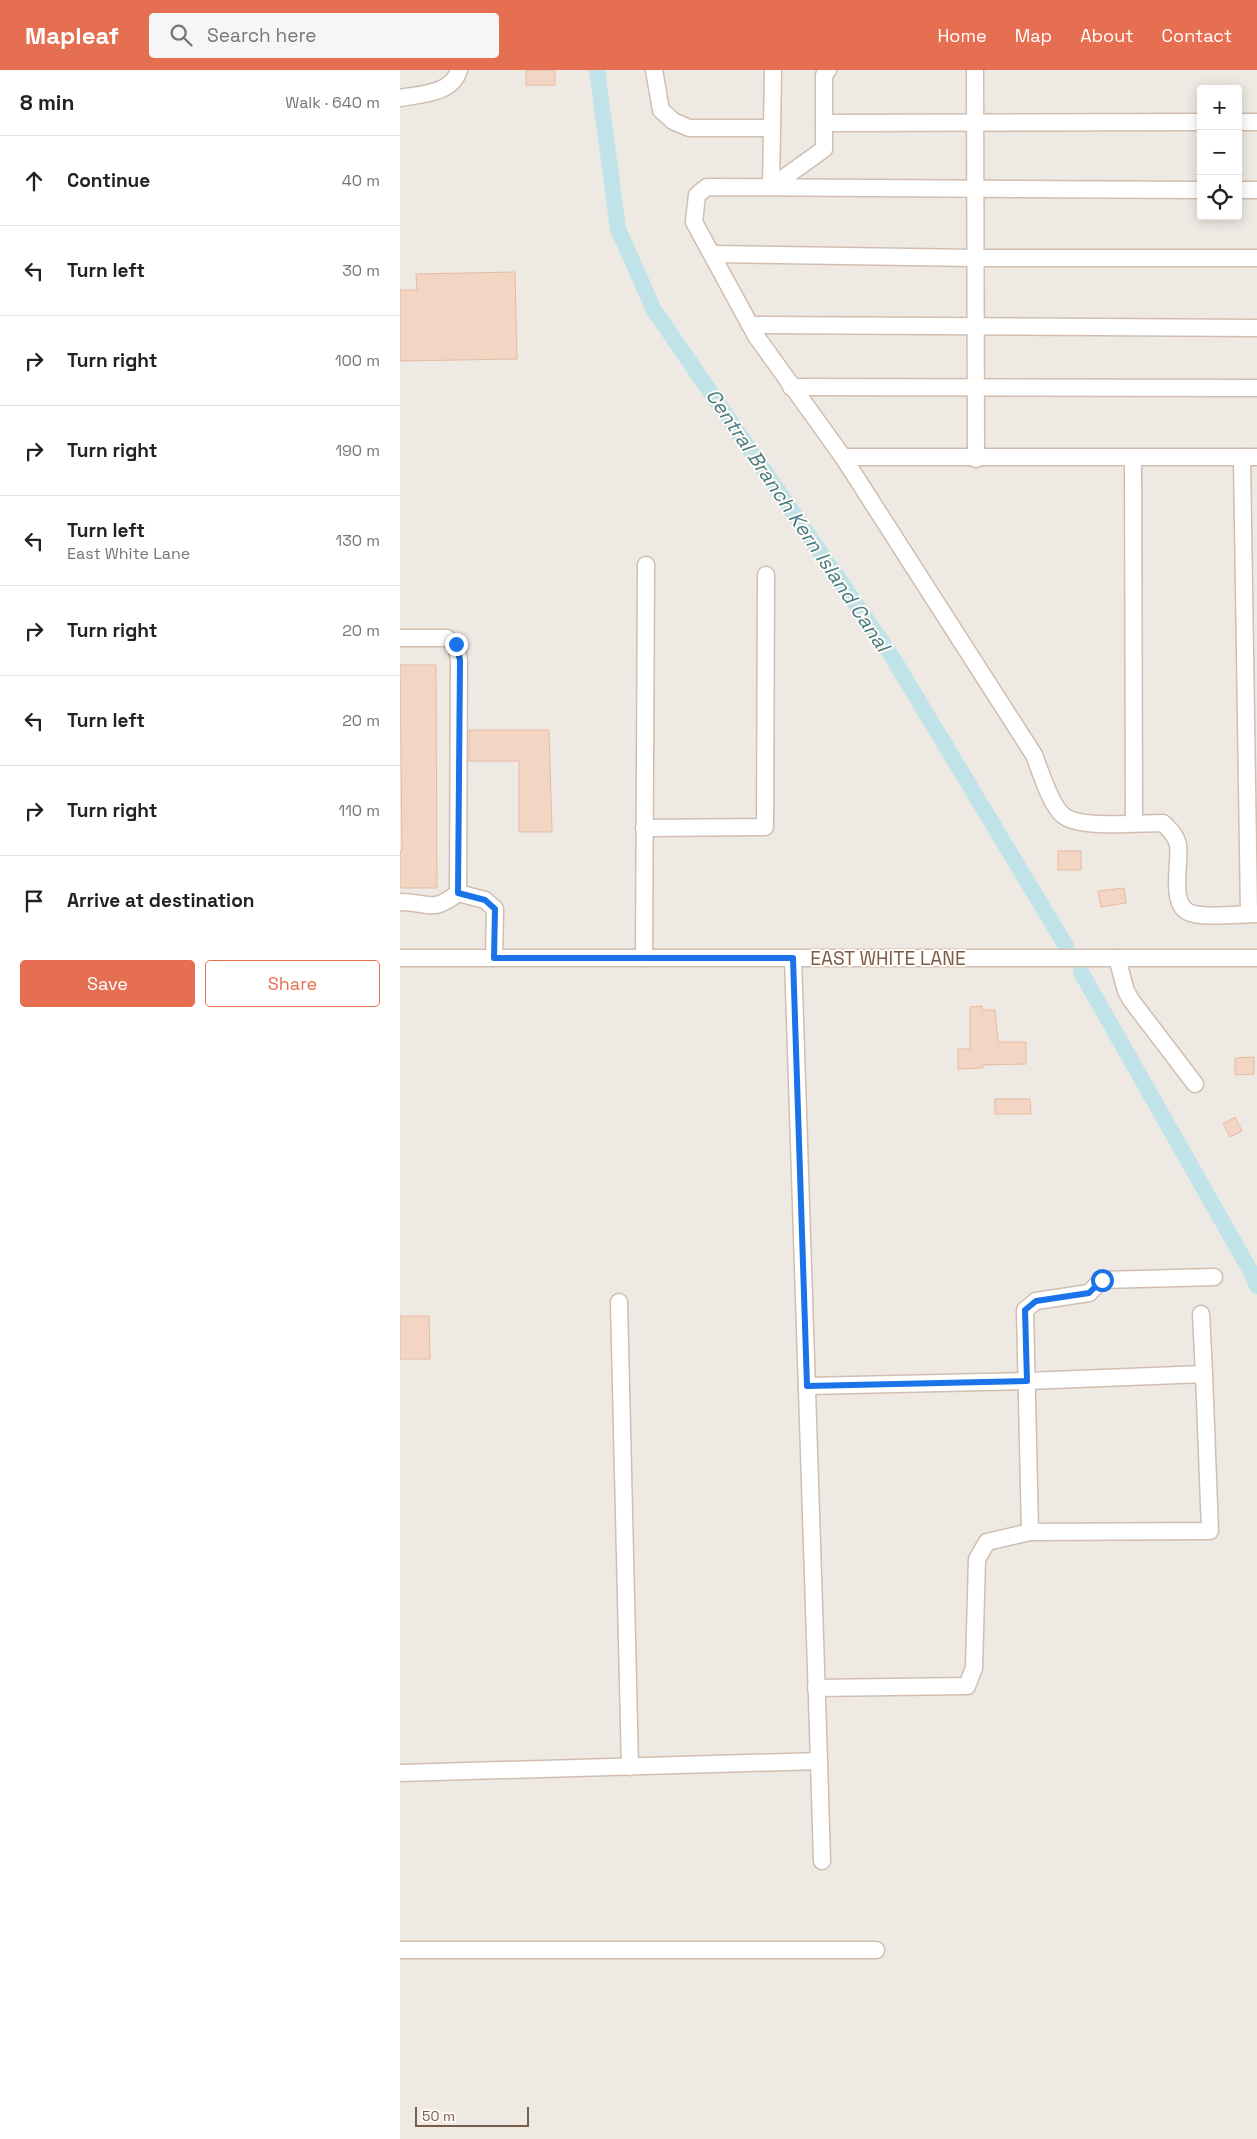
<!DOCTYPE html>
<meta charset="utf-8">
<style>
body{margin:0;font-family:"Space Grotesk",sans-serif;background:#f6f6f6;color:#222}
.controls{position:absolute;right:15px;top:15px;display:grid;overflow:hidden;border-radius:5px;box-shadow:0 2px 12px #0003}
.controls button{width:45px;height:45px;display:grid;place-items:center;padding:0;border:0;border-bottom:1px solid #e0e0e0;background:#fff;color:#222;font:25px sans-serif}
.scale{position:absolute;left:15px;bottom:12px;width:114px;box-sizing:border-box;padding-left:5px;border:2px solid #7a5c4d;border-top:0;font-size:14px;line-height:18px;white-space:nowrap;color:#7a5c4d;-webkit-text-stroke:4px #fffaf3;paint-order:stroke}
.stop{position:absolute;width:15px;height:15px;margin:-11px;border:4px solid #1a73e8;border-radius:50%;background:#fff}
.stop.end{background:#1a73e8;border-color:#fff;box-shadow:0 1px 5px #0008}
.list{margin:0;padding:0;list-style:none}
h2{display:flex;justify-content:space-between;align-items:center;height:65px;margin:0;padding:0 20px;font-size:21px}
h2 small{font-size:16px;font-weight:400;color:#767676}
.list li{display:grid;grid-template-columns:32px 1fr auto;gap:15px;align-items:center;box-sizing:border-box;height:90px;padding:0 20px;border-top:1px solid #e0e0e0}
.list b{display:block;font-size:19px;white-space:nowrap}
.list p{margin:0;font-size:16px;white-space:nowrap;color:#767676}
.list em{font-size:16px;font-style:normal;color:#767676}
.actions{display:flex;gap:10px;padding:15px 20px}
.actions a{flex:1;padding:11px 0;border:1px solid #e76f51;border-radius:5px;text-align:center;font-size:18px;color:#e76f51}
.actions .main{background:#e76f51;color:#fff}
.icon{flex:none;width:28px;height:28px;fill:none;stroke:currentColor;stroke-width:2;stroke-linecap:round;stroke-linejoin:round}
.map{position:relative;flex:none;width:857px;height:2069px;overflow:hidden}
header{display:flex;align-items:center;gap:30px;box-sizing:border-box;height:70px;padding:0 25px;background:#e76f51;color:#fff}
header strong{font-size:24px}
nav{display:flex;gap:28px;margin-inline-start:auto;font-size:18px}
.search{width:350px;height:45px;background:#f6f6f6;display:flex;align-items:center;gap:12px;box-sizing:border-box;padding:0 18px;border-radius:5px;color:#767676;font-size:19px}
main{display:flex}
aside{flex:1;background:#fff}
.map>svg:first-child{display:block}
</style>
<header>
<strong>Mapleaf</strong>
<div class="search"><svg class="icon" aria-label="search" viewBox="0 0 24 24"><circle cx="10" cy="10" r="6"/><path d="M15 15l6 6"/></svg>Search here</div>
<nav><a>Home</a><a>Map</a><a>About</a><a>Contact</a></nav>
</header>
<main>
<aside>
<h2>8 min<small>Walk · 640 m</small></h2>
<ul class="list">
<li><svg class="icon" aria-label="ahead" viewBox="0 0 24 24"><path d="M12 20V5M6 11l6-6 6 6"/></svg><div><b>Continue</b></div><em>40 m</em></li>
<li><svg class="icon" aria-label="left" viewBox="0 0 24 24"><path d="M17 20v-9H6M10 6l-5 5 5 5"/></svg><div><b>Turn left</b></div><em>30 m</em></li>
<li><svg class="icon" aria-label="right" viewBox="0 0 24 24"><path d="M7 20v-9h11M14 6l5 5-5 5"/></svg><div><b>Turn right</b></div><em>100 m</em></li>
<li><svg class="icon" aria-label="right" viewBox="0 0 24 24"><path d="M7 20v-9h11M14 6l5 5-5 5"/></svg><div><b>Turn right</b></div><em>190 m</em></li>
<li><svg class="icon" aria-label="left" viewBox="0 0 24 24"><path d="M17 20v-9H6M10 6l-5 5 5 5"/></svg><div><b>Turn left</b><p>East White Lane</p></div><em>130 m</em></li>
<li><svg class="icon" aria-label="right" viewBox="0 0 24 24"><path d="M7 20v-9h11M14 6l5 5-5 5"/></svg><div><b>Turn right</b></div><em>20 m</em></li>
<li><svg class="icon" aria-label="left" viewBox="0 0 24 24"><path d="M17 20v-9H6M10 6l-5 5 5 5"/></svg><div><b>Turn left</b></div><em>20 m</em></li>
<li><svg class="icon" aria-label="right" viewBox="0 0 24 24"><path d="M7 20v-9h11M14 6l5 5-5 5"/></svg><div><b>Turn right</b></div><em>110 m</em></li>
<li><svg class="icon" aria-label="arrive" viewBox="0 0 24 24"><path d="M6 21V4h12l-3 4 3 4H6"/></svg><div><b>Arrive at destination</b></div></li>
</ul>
<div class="actions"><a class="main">Save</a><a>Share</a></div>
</aside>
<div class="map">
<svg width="857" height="2069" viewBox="0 0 857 2069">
<rect width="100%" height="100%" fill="#fdf6ec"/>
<path fill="#efe9e4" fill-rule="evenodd" d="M0 0H857V2069H0ZM801 19H838V146H801Z"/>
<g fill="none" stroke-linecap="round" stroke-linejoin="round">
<g stroke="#bfe3e8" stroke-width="16">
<path d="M197 0 218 159 254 240 491 585 666 876"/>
<path d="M681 902 851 1202 857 1216"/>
</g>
</g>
<g fill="#f3d5c3" stroke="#e6bba3">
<rect x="126" y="0" width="29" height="15"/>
<path d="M115 202 117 289 0 291V220H17L16 204Z"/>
<path d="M0 595H36L37 818H0V781H2Z"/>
<path d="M69 660H149L152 762H119V691H69Z"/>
<rect x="658" y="781" width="23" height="19"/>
<path d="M724 818 726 833 701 837 698 821Z"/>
<path d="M582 936V940H595L598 972H626V994L583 995V998L558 999V979H570V937Z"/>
<path d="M854 987V1004L835 1005V988Z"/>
<path d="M595 1029H630L631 1044H595Z"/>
<path d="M835 1047 842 1061 830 1067 823 1054Z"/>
<path d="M0 1246H29L30 1289H0Z"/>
</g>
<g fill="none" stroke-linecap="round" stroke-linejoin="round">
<g stroke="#d1beb0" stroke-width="19">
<g id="minor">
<path d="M254 0 261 40 273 51 289 58H372"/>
<path d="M575 0 576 389"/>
<path d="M0 28C21 24 52 24 59 0"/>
<path d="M838 52H857"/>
<path d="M424 53 801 52"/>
<path d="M371 117 424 79V5L428 0"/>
<path d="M371 117 373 0"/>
<path d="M801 120 307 117 297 125 294 152 356 266 443 387H857"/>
<path d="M838 120H857"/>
<path d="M312 184 576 188H857"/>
<path d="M350 255 857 258"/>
<path d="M391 317 857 318"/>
<path d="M443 387 634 685C640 700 651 737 664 746 681 759 740 753 763 753 769 759 776 765 778 775 781 795 767 839 794 844 810 848 840 844 857 844"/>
<path d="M842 387 849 844"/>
<path d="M733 388 734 753"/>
<path d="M0 568H47L56 575 59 590 58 823C31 844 30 832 0 832"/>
<path d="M244 758 365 757 366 505"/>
<path d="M58 823 85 830 95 839 94 888"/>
<path d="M0 888H857"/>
<path d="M244 888 246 495"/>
<path d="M717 888 726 921 731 930 795 1014"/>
<path d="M219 1232 230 1697"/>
<path d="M801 1244 804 1304"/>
<path d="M407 1316 627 1311 804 1304 810 1461 630 1462 587 1472 577 1489 574 1598 567 1616 416 1618"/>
<path d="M630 1462 625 1240 636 1231 689 1223 702 1210 814 1207"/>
<path d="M419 1691 422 1791"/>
<path d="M0 1703 419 1691 393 888"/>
<path d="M0 1880H476"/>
</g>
</g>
<use href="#minor" stroke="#fff" stroke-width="16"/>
</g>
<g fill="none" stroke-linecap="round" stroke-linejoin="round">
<path stroke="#1a73e8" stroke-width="6" d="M56 574 60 590 58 823 85 830 95 839 94 888H393L407 1316 627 1311 625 1240 636 1231 689 1223 702 1210"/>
</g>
<g text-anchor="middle" stroke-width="4" stroke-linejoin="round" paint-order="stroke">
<g font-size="19" fill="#7a5c4d" stroke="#fffaf3">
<text x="488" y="895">EAST WHITE LANE</text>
</g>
<g font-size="20" font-style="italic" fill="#437c86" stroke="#fffaf3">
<text transform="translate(398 450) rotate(56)" y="7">Central Branch Kern Island Canal</text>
</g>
</g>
</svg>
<div class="controls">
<button>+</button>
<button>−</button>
<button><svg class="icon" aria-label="locate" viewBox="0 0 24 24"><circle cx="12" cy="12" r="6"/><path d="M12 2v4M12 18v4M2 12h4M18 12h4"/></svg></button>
</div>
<div class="scale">50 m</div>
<div class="stop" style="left:702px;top:1210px"></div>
<div class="stop end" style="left:56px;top:574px"></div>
</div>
</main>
